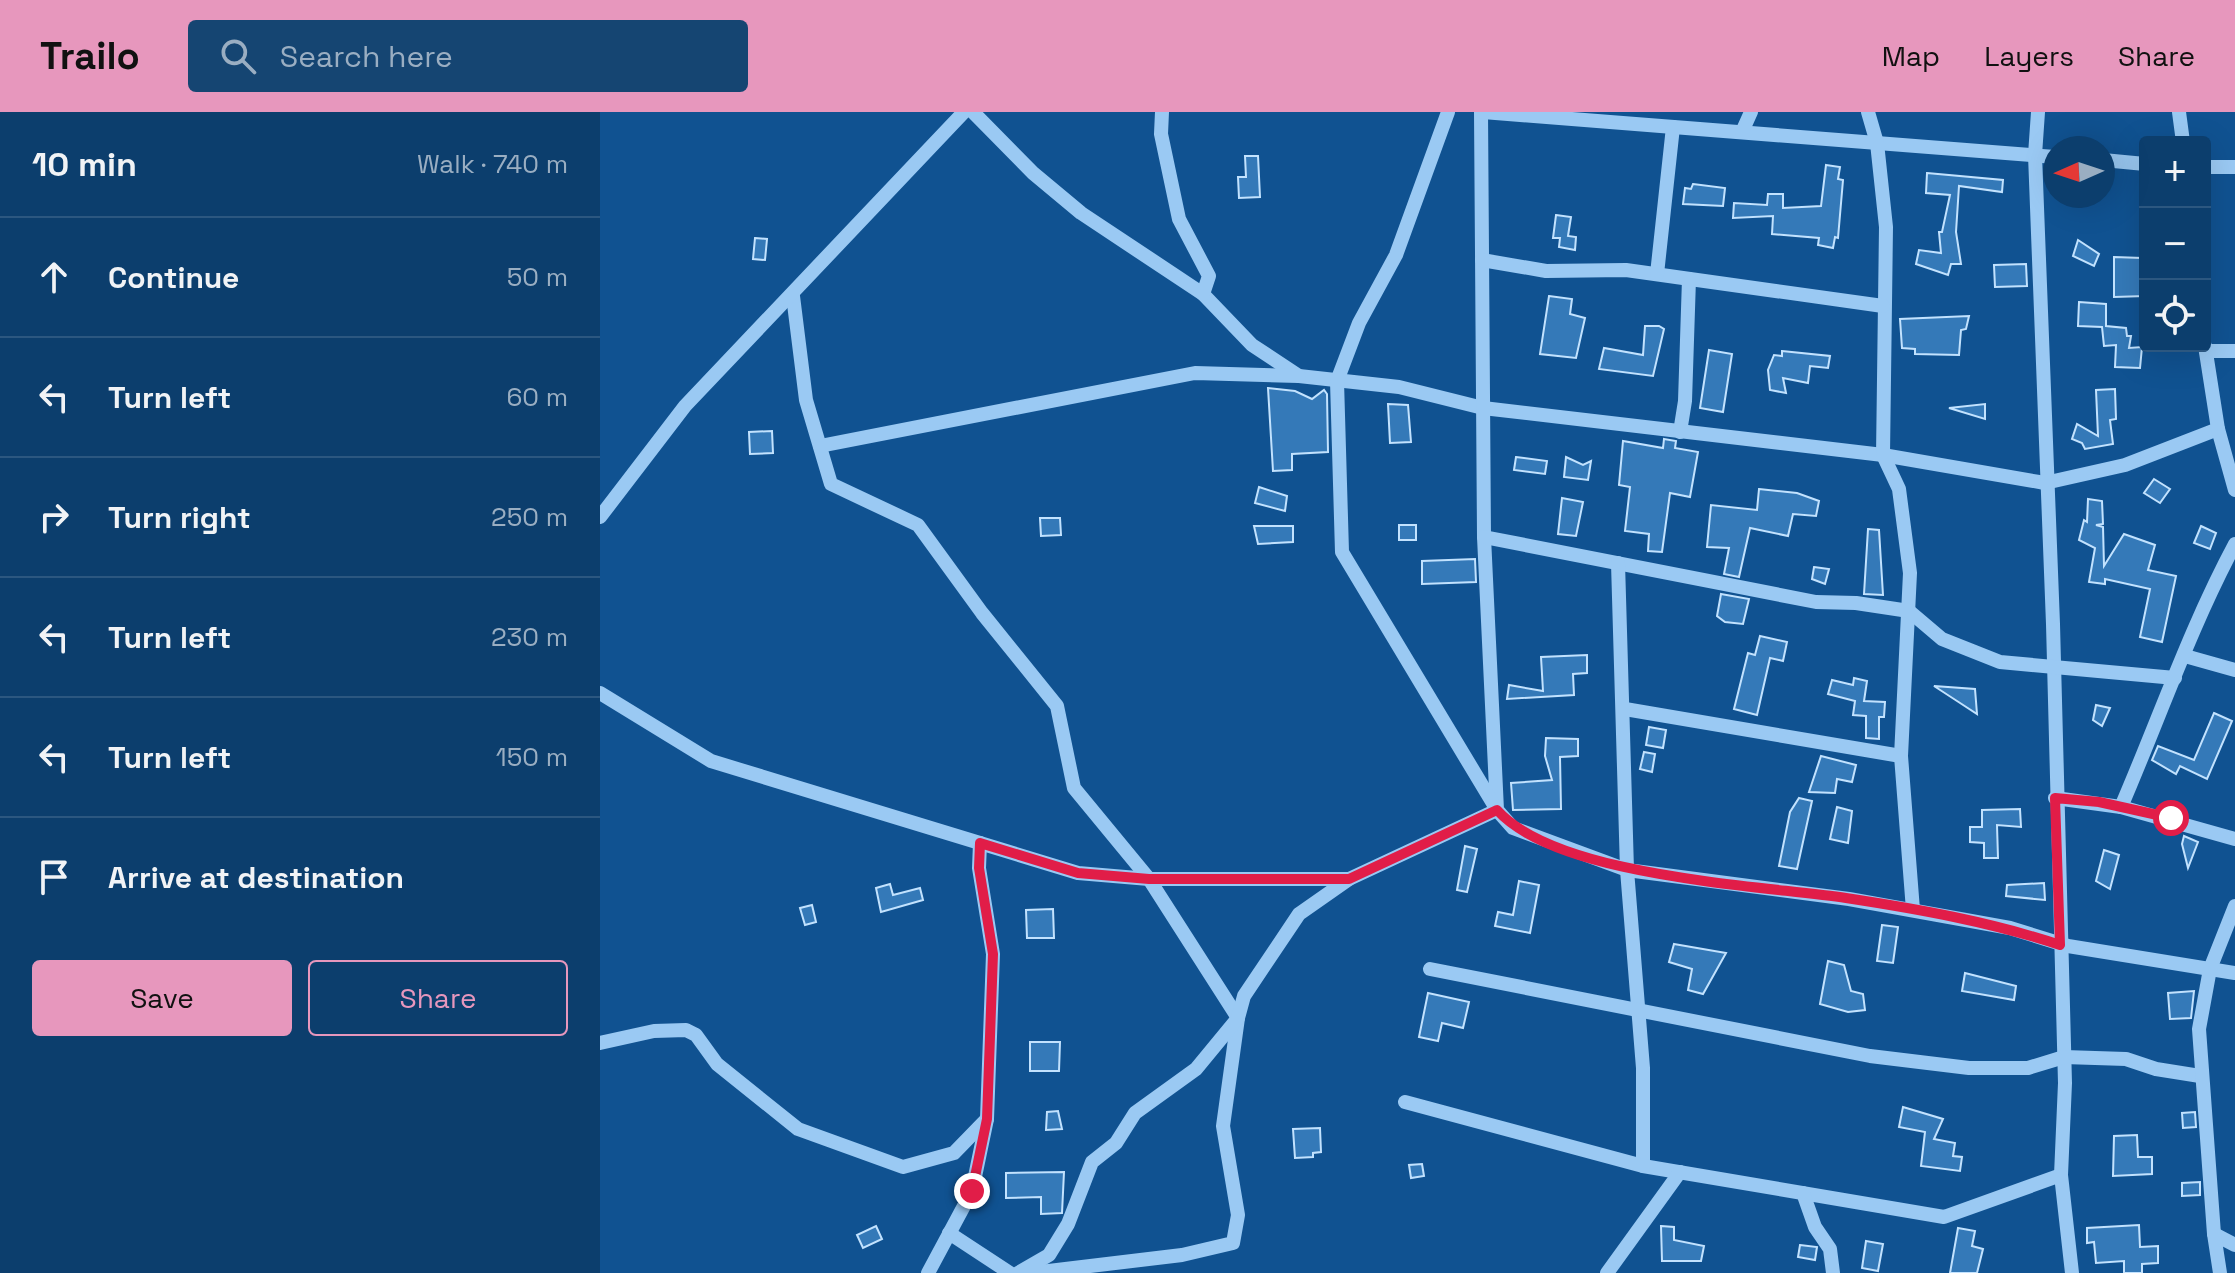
<!DOCTYPE html>
<meta charset="utf-8">
<style>
body{margin:0;font-family:"Space Grotesk",sans-serif;background:#154572;color:#f1f3f6}
.controls{position:absolute;right:24px;top:24px;display:grid;overflow:hidden;border-radius:8px;box-shadow:0 8px 32px #0002}
.controls button{width:72px;height:72px;display:grid;place-items:center;padding:0;border:0;border-bottom:2px solid #2c5780;background:#0c3e6d;color:#f1f3f6;font:40px sans-serif}
.compass{position:absolute;left:1443px;top:24px;width:72px;height:72px;border-radius:50%;background:#0c3e6d;box-shadow:0 8px 32px #0002;rotate:267deg}
.stop{position:absolute;width:24px;height:24px;margin:-18px;border:6px solid #e11d48;border-radius:50%;background:#fff}
.stop.end{background:#e11d48;border-color:#fff;box-shadow:0 2px 8px #0008}
.list{margin:0;padding:0;list-style:none}
h2{display:flex;justify-content:space-between;align-items:center;height:104px;margin:0;padding:0 32px;font-size:34px}
h2 small{font-size:26px;font-weight:400;color:#9aaec2}
.list li{display:grid;grid-template-columns:52px 1fr auto;gap:24px;align-items:center;box-sizing:border-box;height:120px;padding:0 32px;border-top:2px solid #2c5780}
.list b{display:block;font-size:30px;white-space:nowrap}
.list em{font-size:26px;font-style:normal;color:#9aaec2}
.actions{display:flex;gap:16px;padding:24px 32px}
.actions a{flex:1;padding:18px 0;border:2px solid #e797bd;border-radius:8px;text-align:center;font-size:28px;color:#e797bd}
.actions .main{background:#e797bd;color:#111}
.icon{flex:none;width:44px;height:44px;fill:none;stroke:currentColor;stroke-width:2;stroke-linecap:round;stroke-linejoin:round}
.map{position:relative;flex:none;width:1635px;height:1161px;overflow:hidden}
header{display:flex;align-items:center;gap:48px;box-sizing:border-box;height:112px;padding:0 40px;background:#e797bd;color:#111}
header strong{font-size:38px}
nav{display:flex;gap:44px;margin-inline-start:auto;font-size:28px}
.search{width:560px;height:72px;background:#154572;display:flex;align-items:center;gap:20px;box-sizing:border-box;padding:0 28px;border-radius:8px;color:#9aaec2;font-size:30px}
main{display:flex}
aside{flex:1;background:#0c3e6d}
.map>svg:first-child{display:block}
</style>
<header>
<strong>Trailo</strong>
<div class="search"><svg class="icon" aria-label="search" viewBox="0 0 24 24"><circle cx="10" cy="10" r="6"/><path d="M15 15l6 6"/></svg>Search here</div>
<nav><a>Map</a><a>Layers</a><a>Share</a></nav>
</header>
<main>
<aside>
<h2>10 min<small>Walk · 740 m</small></h2>
<ul class="list">
<li><svg class="icon" aria-label="ahead" viewBox="0 0 24 24"><path d="M12 20V5M6 11l6-6 6 6"/></svg><div><b>Continue</b></div><em>50 m</em></li>
<li><svg class="icon" aria-label="left" viewBox="0 0 24 24"><path d="M17 20v-9H6M10 6l-5 5 5 5"/></svg><div><b>Turn left</b></div><em>60 m</em></li>
<li><svg class="icon" aria-label="right" viewBox="0 0 24 24"><path d="M7 20v-9h11M14 6l5 5-5 5"/></svg><div><b>Turn right</b></div><em>250 m</em></li>
<li><svg class="icon" aria-label="left" viewBox="0 0 24 24"><path d="M17 20v-9H6M10 6l-5 5 5 5"/></svg><div><b>Turn left</b></div><em>230 m</em></li>
<li><svg class="icon" aria-label="left" viewBox="0 0 24 24"><path d="M17 20v-9H6M10 6l-5 5 5 5"/></svg><div><b>Turn left</b></div><em>150 m</em></li>
<li><svg class="icon" aria-label="arrive" viewBox="0 0 24 24"><path d="M6 21V4h12l-3 4 3 4H6"/></svg><div><b>Arrive at destination</b></div></li>
</ul>
<div class="actions"><a class="main">Save</a><a>Share</a></div>
</aside>
<div class="map">
<svg width="1635" height="1161" viewBox="0 0 1635 1161">
<rect width="100%" height="100%" fill="#105291"/>
<g fill="#3479b8" stroke="#c2e2fe" stroke-width="2">
<path d="M645 44H658L660 85 639 86 638 65H646Z"/>
<path d="M1226 53 1240 55 1238 67 1243 68 1238 126 1235 125 1233 136 1218 133 1219 126 1172 122 1173 104 1133 106 1134 91 1167 93 1168 82H1183V96L1221 94Z"/>
<path d="M1327 61 1403 68 1402 80 1359 74 1356 120 1361 152H1351L1348 163 1316 152 1319 138 1341 141 1339 120H1342L1350 83 1326 81Z"/>
<path d="M1093 72 1125 76 1123 94 1083 92 1085 76 1091 77Z"/>
<path d="M956 103 971 105 968 124 976 125 975 138 959 135 960 126H953Z"/>
<path d="M155 126 167 127 165 148 153 147Z"/>
<path d="M1478 128 1499 142 1494 154 1473 144Z"/>
<path d="M1514 145 1542 146 1545 184 1514 185Z"/>
<path d="M1426 152 1427 174 1395 175 1394 153Z"/>
<path d="M949 184 972 187 970 202 985 206 976 246 940 242Z"/>
<path d="M1479 190 1506 192V214L1526 216 1527 224H1531L1529 236 1542 235 1540 256 1515 255 1516 233 1504 234 1502 215 1478 214Z"/>
<path d="M1369 204 1366 217 1361 218 1359 243 1315 242V237L1302 236 1300 207Z"/>
<path d="M1045 214H1059L1064 217 1053 264 999 257 1004 236 1043 243Z"/>
<path d="M1109 238 1132 242 1123 300 1100 296Z"/>
<path d="M1182 239 1230 244 1228 256 1210 254 1208 271 1183 266 1186 281 1170 278 1168 258 1174 243 1182 244Z"/>
<path d="M668 276 695 279 712 287 724 278 727 282 728 340 692 342V358L673 359Z"/>
<path d="M1515 277 1516 307 1510 308 1513 332 1485 337 1482 331 1472 327 1477 312 1498 324 1496 278Z"/>
<path d="M788 292 808 293 811 330 790 331Z"/>
<path d="M1385 292V307L1349 296Z"/>
<path d="M172 319 173 341 150 342 149 320Z"/>
<path d="M1064 327 1076 329 1075 336 1098 340 1090 385 1070 381 1062 440 1048 439 1049 422 1025 419 1030 375 1019 373 1023 329 1063 336Z"/>
<path d="M916 345 947 349 945 362 914 358Z"/>
<path d="M966 345 983 353 991 349 988 368 964 365Z"/>
<path d="M1554 367 1570 377 1560 391 1544 381Z"/>
<path d="M659 375 687 384 685 399 655 391Z"/>
<path d="M1159 377 1197 381 1219 389 1216 404 1193 402 1188 424 1150 416 1139 465 1124 462 1129 436 1107 435 1111 393 1157 398Z"/>
<path d="M962 386 983 390 976 424 958 422Z"/>
<path d="M1488 387 1502 389 1503 412 1496 413 1503 415 1504 454 1524 422 1555 433 1548 458 1576 464 1562 530 1540 525 1550 477 1505 467V472L1489 470 1495 436 1479 428 1484 408 1487 410Z"/>
<path d="M440 406H460L461 423 441 424Z"/>
<rect x="799" y="413" width="17" height="15"/>
<path d="M654 414H693V430L658 432Z"/>
<path d="M1601 414 1616 421 1610 437 1594 431Z"/>
<path d="M1268 417 1279 418 1283 483 1264 482Z"/>
<path d="M875 447 876 470 822 472V449Z"/>
<path d="M1214 455 1229 457 1225 472 1212 467Z"/>
<path d="M1121 482 1149 487 1143 512 1125 510 1117 504Z"/>
<path d="M1160 524 1187 530 1183 549 1170 546 1157 603 1134 597 1148 541 1155 543Z"/>
<path d="M987 543V561L973 562 974 583 907 587 909 573 943 579 941 545Z"/>
<path d="M1254 566 1267 569 1264 589 1285 590 1284 605H1279V627L1266 626V604L1253 603 1255 589 1228 582 1232 568 1253 573Z"/>
<path d="M1334 574 1375 577 1377 602 1357 589Z"/>
<path d="M1496 593 1510 596 1502 614 1493 608Z"/>
<path d="M1614 601 1632 609 1607 667 1580 654 1576 662 1552 648 1558 634 1594 648Z"/>
<path d="M1049 615 1066 618 1063 636 1046 633Z"/>
<path d="M946 626 978 627V644L960 645 961 697 913 698 911 671 952 668 945 644Z"/>
<path d="M1044 640 1055 642 1052 660 1040 657Z"/>
<path d="M1221 644 1256 653 1252 670 1237 667 1235 681 1209 680Z"/>
<path d="M1199 686 1212 689 1197 757 1179 754 1190 700Z"/>
<path d="M1237 695 1252 699 1248 731 1230 727Z"/>
<path d="M1420 697 1421 715 1397 713 1398 746H1384V731L1370 730V715H1382V698Z"/>
<path d="M1584 724 1598 730 1588 756 1582 732Z"/>
<path d="M865 734 877 737 867 780 857 778Z"/>
<path d="M1504 738 1519 743 1510 777 1496 769Z"/>
<path d="M919 769 939 773 930 821 895 814 898 800 913 803Z"/>
<path d="M1444 771 1445 788 1406 784 1407 773Z"/>
<path d="M290 772 293 783 320 776 323 788 281 800 276 776Z"/>
<path d="M212 793 216 810 205 813 200 796Z"/>
<path d="M453 797 454 826H427L426 798Z"/>
<path d="M1282 813 1298 815 1293 851 1277 849Z"/>
<path d="M1074 832 1126 841 1103 882 1088 878 1092 857 1069 850Z"/>
<path d="M1228 849 1244 853 1251 879 1263 882 1265 898 1248 900 1220 892Z"/>
<path d="M1365 861 1416 874 1414 888 1362 879Z"/>
<path d="M1594 879 1591 906 1570 907 1568 881Z"/>
<path d="M828 881 869 890 863 916 842 911 838 929 819 925Z"/>
<path d="M430 930H460L459 959H430Z"/>
<path d="M1303 995 1343 1007 1334 1027 1355 1031 1353 1044 1362 1045 1360 1059 1321 1054 1325 1020 1299 1015Z"/>
<path d="M458 999 462 1017 446 1018 447 1000Z"/>
<path d="M1595 1000 1596 1015 1583 1016 1582 1001Z"/>
<path d="M720 1016 721 1040 713 1041V1045L695 1046 693 1017Z"/>
<path d="M1537 1023 1538 1045H1552V1062L1513 1064 1514 1024Z"/>
<path d="M822 1052 824 1064 811 1066 809 1053Z"/>
<path d="M464 1060 462 1101 441 1102V1085L406 1086V1061Z"/>
<path d="M1600 1070V1083L1582 1084V1071Z"/>
<path d="M1539 1113 1540 1135 1558 1134V1151L1542 1152V1161H1524V1149L1496 1151 1494 1130 1487 1131V1116Z"/>
<path d="M276 1114 282 1127 263 1136 257 1123Z"/>
<path d="M1061 1114 1074 1115V1128L1104 1134 1101 1149H1062Z"/>
<path d="M1358 1116 1375 1119 1372 1134 1383 1137 1377 1161H1350Z"/>
<path d="M1266 1129 1283 1132 1278 1159 1262 1156Z"/>
<path d="M1200 1133 1217 1135 1215 1148 1198 1145Z"/>
</g>
<g fill="none" stroke-linecap="round" stroke-linejoin="round">
<g stroke="#9ac9f3" stroke-width="14">
<path d="M373 0 433 61 481 101 603 182 652 233 699 264 799 275 883 296 1283 343 1445 371 1525 353 1618 317"/>
<path d="M562 0 561 22 579 107 609 164 603 182"/>
<path d="M881 0 884 425 897 698 913 716 1027 758 1249 787 1410 816 1468 834 1635 861"/>
<path d="M883 0 1455 45"/>
<path d="M1268 0 1277 31 1286 115 1283 343 1299 377 1310 461 1301 644 1313 798"/>
<path d="M1438 0 1435 43 1453 512 1465 971 1461 1063 1472 1161"/>
<path d="M1579 0 1583 30"/>
<path d="M1142 20 1151 0"/>
<path d="M1503 48 1545 52"/>
<path d="M1605 55H1635"/>
<path d="M882 148 946 159 1026 158 1283 194"/>
<path d="M1057 162 1073 15"/>
<path d="M193 184 206 288 231 372 318 413 382 501 457 594 474 676 549 767 638 906 623 1014 638 1103 633 1131 582 1143 432 1161"/>
<path d="M1605 234 1618 317 1635 378"/>
<path d="M1606 239H1635"/>
<path d="M1080 320 1085 289 1089 167"/>
<path d="M220 334 595 261 699 264"/>
<path d="M0 405 85 294 364 0"/>
<path d="M884 425 1216 490 1256 491 1309 499 1342 527 1400 550 1575 566"/>
<path d="M1018 451 1027 758 1043 956V1054"/>
<path d="M1585 544 1635 558"/>
<path d="M0 581 111 649 478 761 549 767H749L897 698 742 440 737 269 759 211 796 143 848 0"/>
<path d="M1025 597 1301 644"/>
<path d="M1455 686 1521 695 1635 727"/>
<path d="M1521 695C1559 607 1590 516 1635 432"/>
<path d="M830 857 1270 944 1369 956H1428L1464 945 1526 947 1556 957 1600 964"/>
<path d="M0 931 54 919 86 918 96 923 117 952 198 1017 303 1055 354 1041 387 1007"/>
<path d="M805 990 1043 1054 1344 1105 1461 1063"/>
<path d="M1203 1081 1215 1115 1230 1137 1233 1161"/>
<path d="M349 1121 410 1161"/>
<path d="M1614 1122 1635 1133"/>
<path d="M328 1161 372 1079 387 1007 393 842 379 756 380 731"/>
<path d="M418 1161 449 1143 468 1112 492 1050 516 1031 535 1001 596 957 638 906 644 884 699 802 749 767"/>
<path d="M1007 1161 1080 1060"/>
<path d="M1620 1161 1614 1122 1599 917 1610 857 1635 794"/>
</g>
</g>
<g fill="none" stroke-linecap="round" stroke-linejoin="round">
<path stroke="#e11d48" stroke-width="10" d="M372 1079 387 1007 393 842 379 756 380 731 478 761 549 767H749L897 698C957 765 1157 773 1246 786 1318 797 1391 810 1460 833L1455 686 1499 690 1571 706"/>
</g>
</svg>
<div class="controls">
<button>+</button>
<button>−</button>
<button><svg class="icon" aria-label="locate" viewBox="0 0 24 24"><circle cx="12" cy="12" r="6"/><path d="M12 2v4M12 18v4M2 12h4M18 12h4"/></svg></button>
</div>
<svg class="compass" viewBox="-18 -18 36 36"><path d="M0-13l5 13h-10z" fill="#e53935"/><path d="M0 13l5-13h-10z" fill="#9aaec2"/></svg>
<div class="stop" style="left:1571px;top:706px"></div>
<div class="stop end" style="left:372px;top:1079px"></div>
</div>
</main>
